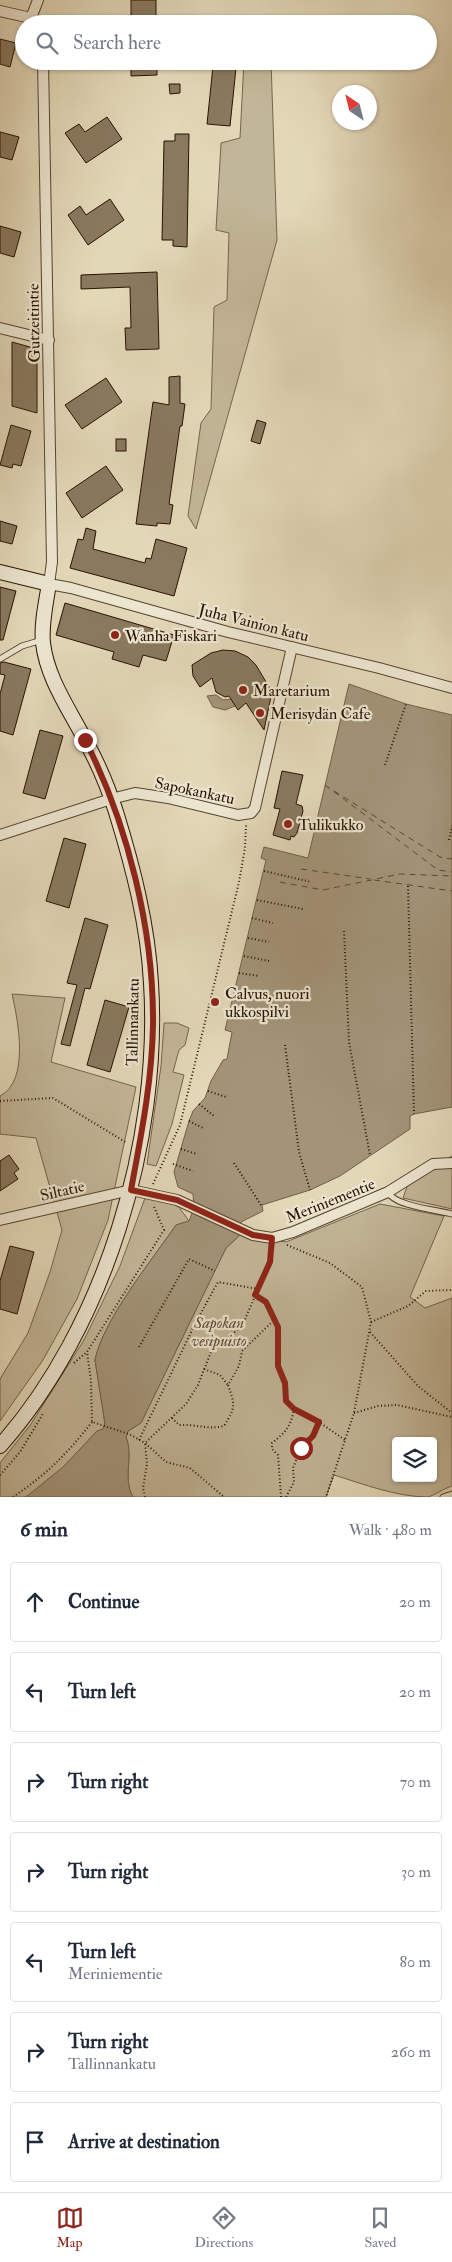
<!DOCTYPE html>
<meta charset="utf-8">
<style>
body{margin:0;font-family:"IM FELL Double Pica",serif;background:#f6f6f7;color:#1f2937}
.controls{position:absolute;right:15px;bottom:15px;display:grid;overflow:hidden;border-radius:5px;box-shadow:0 1px 4px #0004}
.controls button{width:45px;height:45px;display:grid;place-items:center;padding:0;border:0;border-bottom:1px solid #e0e1e3;background:#fff;color:#1f2937;font:25px sans-serif}
.compass{position:absolute;left:332px;top:85px;width:45px;height:45px;border-radius:50%;background:#fff;box-shadow:0 1px 4px #0004;rotate:325deg}
.stop{position:absolute;width:15px;height:15px;margin:-11px;border:4px solid #8f2418;border-radius:50%;background:#fff}
.stop.end{background:#8f2418;border-color:#fff;box-shadow:0 1px 5px #0008}
.list{margin:0;padding:0;list-style:none}
h2{display:flex;justify-content:space-between;align-items:center;height:65px;margin:0;padding:0 20px;font-size:21px}
h2 small{font-size:16px;font-weight:400;color:#747a83}
.list li{display:grid;grid-template-columns:32px 1fr auto;gap:15px;align-items:center;box-sizing:border-box;height:80px;margin:0 10px 10px;padding:0 10px;border:1px solid #e0e1e3;border-radius:5px}
.list b{display:block;font-size:19px;white-space:nowrap}
.list p{margin:0;font-size:16px;white-space:nowrap;color:#747a83}
.list em{font-size:16px;font-style:normal;color:#747a83}
.icon{flex:none;width:28px;height:28px;fill:none;stroke:currentColor;stroke-width:2;stroke-linecap:round;stroke-linejoin:round}
.map{position:relative;flex:none;width:452px;height:1497px;overflow:hidden}
.search{position:absolute;background:#fff;box-shadow:0 1px 4px #0004;left:15px;right:15px;top:15px;height:55px;display:flex;align-items:center;gap:12px;box-sizing:border-box;padding:0 18px;border-radius:28px;color:#747a83;font-size:19px}
.sheet{height:695px;background:#fff}
nav{display:flex;justify-content:space-around;align-items:center;box-sizing:border-box;height:70px;border-top:1px solid #e0e1e3;background:#fff;font-size:14px;color:#747a83}
nav a{display:grid;justify-items:center;gap:2px}
nav .on{color:#8f2418}
.map>svg:first-child{display:block}
</style>
<div class="map">
<svg width="452" height="1497" viewBox="0 0 452 1497">
<rect width="100%" height="100%" fill="#e2d7b7"/>
<filter id="stains"><feTurbulence type="fractalNoise" baseFrequency=".004" numOctaves="4"/><feColorMatrix values="0 0 0 0 .2 0 0 0 0 .09 0 0 0 0 .02 0 0 0 .5 -.17"/></filter>
<radialGradient id="worn" r=".72"><stop offset=".6" stop-color="#630" stop-opacity="0"/><stop offset="1" stop-color="#630" stop-opacity=".3"/></radialGradient>
<g fill="#c2b698" stroke="#75644c" fill-rule="evenodd">
<path d="M244 61H271L277 240 196 529 188 516 201 423 211 409 214 307 227 300 229 233 216 230 221 143 240 138Z"/>
<path d="M12 994 65 998 51 1062 136 1087 108 1220 77 1299 43 1360 0 1421V1379L28 1333 50 1272 62 1230 36 1138 0 1134V1096C30 1081 18 1020 12 994Z"/>
<path d="M164 1023H177L189 1028 185 1045 179 1050 173 1072 184 1075 172 1124 156 1166 147 1164 161 1066Z"/>
<path d="M452 1156V1209L403 1198 408 1184Z"/>
<path d="M145 1198 176 1203 189 1221 176 1225C152 1260 103 1320 95 1360L105 1424 102 1430 97 1431C83 1446 42 1494 24 1497 16 1497 8 1497 0 1497V1463L31 1424 84 1340 120 1266Z"/>
<path d="M380 1204 444 1216 410 1297 425 1308 452 1298V1486C445 1488 433 1496 428 1497 397 1497 363 1484 334 1475L326 1497H133C122 1478 134 1459 126 1437L128 1431 141 1423 226 1248 240 1235 286 1242ZM396 1441H433V1478H396Z"/>
</g>
<g fill="#a39479" stroke="#726049">
<path d="M349 684 406 704 452 715V1107L414 1114 410 1116V1129L340 1176 310 1190 262 1205 263 1211 241 1222 240 1235 226 1248 141 1423 128 1431 126 1437C134 1457 122 1478 133 1497H26L63 1467 97 1431 103 1429 105 1424 95 1360C103 1320 152 1260 176 1225L189 1221 194 1208 193 1194 178 1187 174 1172 189 1121 193 1111 205 1098 211 1081 223 1060 227 1059 232 1032 225 1030 266 860 261 858 264 847 308 858Z"/>
<path d="M216 695 223 700 231 699 235 706 225 710 213 707 207 696Z"/>
</g>
<g fill="none" stroke-linecap="round" stroke-linejoin="round">
<g stroke="#594730" stroke-width="1" stroke-dasharray="6 5" stroke-linecap="butt">
<path d="M325 785 438 870 452 872"/>
<path d="M334 791 440 857 452 859"/>
<path d="M301 869 370 879"/>
<path d="M374 880 452 891"/>
<path d="M280 882 323 890 400 874 452 876"/>
</g>
</g>
<g fill="#89795f" stroke="#281300">
<rect x="131" y="0" width="25" height="24"/>
<path d="M0 39 16 43 10 67 0 64Z"/>
<path d="M131 61H157V75L131 76Z"/>
<path d="M213 66 236 68 230 126 207 124Z"/>
<path d="M169 84H180V93L170 94Z"/>
<path d="M107 117 122 139 86 163 65 133 79 124 85 132Z"/>
<path d="M0 132 19 137 12 160 0 157Z"/>
<path d="M175 134H189L187 247 173 246V240H162L164 141H175Z"/>
<path d="M110 199 124 220 88 245 68 215 80 206 86 215Z"/>
<path d="M0 226 21 232 14 257 0 253Z"/>
<path d="M157 272 159 349 126 350 125 328H131L130 287 81 289V275Z"/>
<path d="M12 342 37 349V413L12 406Z"/>
<path d="M180 376V403L185 404 182 426H180L169 504 173 505 170 524 157 523V526L136 524 153 402 169 405V377Z"/>
<path d="M106 378 122 402 82 429 65 405Z"/>
<path d="M257 420 266 423 260 444 251 441Z"/>
<path d="M11 425 31 431 21 466 13 464 12 468 0 465Z"/>
<rect x="116" y="439" width="10" height="12"/>
<path d="M106 466 123 490 82 518 66 493Z"/>
<path d="M0 521 17 526 12 544 0 541Z"/>
<path d="M86 528 96 531 93 549 145 563 146 558 151 559 156 539 187 548 174 596 70 568 78 539 83 540Z"/>
<path d="M0 587 16 591 3 640H0Z"/>
<path d="M65 603 174 635 166 661 143 655 139 667 112 659 114 652 56 635Z"/>
<path d="M223 650 235 651 248 657 256 665 272 692 264 730 246 703 238 710 229 696 225 697 216 692 212 678 200 687 193 676 192 665 211 653Z"/>
<path d="M4 662 31 669 13 735 0 731V694L5 675 0 674V663Z"/>
<path d="M40 730 63 736 45 799 23 793Z"/>
<path d="M282 771 303 775 296 804 302 806 303 811 297 833 294 837 291 836 290 840 273 835 280 809 274 808Z"/>
<path d="M64 838 86 844 69 908 46 901Z"/>
<path d="M85 918 108 925 90 989 85 988 70 1046 61 1044 77 985 67 983Z"/>
<path d="M105 1000 129 1007 110 1072 87 1065Z"/>
<path d="M9 1155 19 1169 14 1173 18 1179 0 1191V1161Z"/>
<path d="M10 1246 34 1252 17 1314 0 1309V1281Z"/>
</g>
<g fill="none" stroke-linecap="round" stroke-linejoin="round">
<g stroke="#56442e" stroke-width="7">
<g id="lane">
<path d="M0 659 22 646 42 640"/>
<path d="M388 1192C394 1206 437 1210 452 1214"/>
<path d="M443 1497 452 1494"/>
</g>
</g>
<g stroke="#56442e" stroke-width="12">
<g id="street">
<path d="M0 11 31 18"/>
<path d="M31 18 38 0"/>
<path d="M43 61 52 562 49 584 71 588 228 632 379 668 452 688"/>
<path d="M0 328 49 340"/>
<path d="M0 835 111 799 135 793 168 798 238 815 251 813 255 808 292 647"/>
<path d="M0 1220 131 1190 177 1200 253 1235 272 1238 293 1232 388 1192 433 1164 452 1163"/>
</g>
</g>
<g stroke="#281300" stroke-width="16">
<path id="secondary" d="M0 572 49 584C46 602 41 625 43 643 47 678 69 709 85 740 98 763 108 787 116 812 133 867 148 925 151 983 161 1140 105 1328 0 1446"/>
</g>
<g stroke="#281300" stroke-width="2" stroke-dasharray="1 2.5" stroke-linecap="butt">
<path d="M385 765 406 704"/>
<path d="M449 840 452 826"/>
<path d="M264 871 311 882"/>
<path d="M408 886 414 1114"/>
<path d="M257 900 303 909"/>
<path d="M252 918 273 923"/>
<path d="M344 931 349 1042 370 1155"/>
<path d="M248 938 269 942"/>
<path d="M244 956 269 961"/>
<path d="M239 973 259 976"/>
<path d="M234 994 256 998"/>
<path d="M285 1045 299 1152 310 1190"/>
<path d="M208 1091 226 1097"/>
<path d="M0 1101 53 1098 127 1143"/>
<path d="M199 1104 214 1116"/>
<path d="M189 1121 203 1128"/>
<path d="M181 1149 197 1154"/>
<path d="M234 1163 261 1205"/>
<path d="M173 1164 193 1171"/>
<path d="M153 1184 180 1125 239 882 245 848 246 825"/>
<path d="M154 1207 164 1230 87 1352 91 1381 92 1422 129 1434 145 1443 166 1462 190 1468 224 1497"/>
<path d="M287 1245 330 1263 362 1287 371 1322 354 1413 326 1497"/>
<path d="M255 1295 265 1302 278 1327V1366L285 1383 286 1401 294 1409 319 1422 345 1440"/>
<path d="M371 1322 408 1306 426 1291 452 1290"/>
<path d="M370 1332 418 1386 452 1413"/>
<path d="M139 1347 189 1259 215 1271"/>
<path d="M74 1363 87 1352"/>
<path d="M204 1369 220 1375 228 1385"/>
<path d="M354 1413 378 1406 397 1405 452 1417"/>
<path d="M172 1418 179 1425C195 1424 209 1430 224 1426 236 1407 235 1405 228 1385L239 1366 242 1351 274 1320"/>
<path d="M139 1440 195 1324 218 1282 258 1289"/>
<path d="M0 1475 20 1452 44 1412"/>
<path d="M13 1497C47 1474 66 1455 92 1422"/>
<path d="M145 1497 143 1488 147 1464 145 1443 186 1404 198 1385 211 1352 242 1326 270 1262 271 1249"/>
<path d="M281 1497 278 1455 272 1449V1443C286 1432 291 1426 294 1409"/>
<path d="M286 1497 294 1482 293 1468 301 1448 313 1436 319 1422"/>
</g>
<use href="#lane" stroke="#ece5d0" stroke-width="5"/>
<use href="#street" stroke="#ece5d0" stroke-width="10"/>
<use href="#secondary" stroke="#ece5d0" stroke-width="14"/>
</g>
<g fill="none" stroke-linecap="round" stroke-linejoin="round">
<path stroke="#8f2418" stroke-width="6" d="M85 740C128 824 154 931 153 1025 152 1081 141 1136 131 1190L177 1200 253 1235 272 1238 270 1262 255 1295 266 1302 278 1327V1366L285 1383 286 1401 294 1409 319 1422 313 1436 301 1448"/>
</g>
<g fill="#8f2418" stroke="#ece5d0" stroke-width="2">
<circle cx="115" cy="635" r="5"/>
<circle cx="243" cy="690" r="5"/>
<circle cx="260" cy="713" r="5"/>
<circle cx="288" cy="824" r="5"/>
<circle cx="215" cy="1002" r="5"/>
</g>
<g text-anchor="middle" stroke-width="4.5" stroke-linejoin="round" paint-order="stroke">
<g font-size="16" fill="#281300" stroke="#ece5d0">
<text transform="translate(33 323) rotate(-91)" y="6">Gutzeitintie</text>
<text transform="translate(254 622) rotate(14)" y="6">Juha Vainion katu</text>
<text transform="translate(195 790) rotate(12)" y="6">Sapokankatu</text>
<text transform="translate(132 1022) rotate(-89)" y="6">Tallinnankatu</text>
<text transform="translate(62 1190) rotate(-13)" y="6">Siltatie</text>
<text transform="translate(330 1200) rotate(-22)" y="6">Meriniementie</text>
</g>
<g font-size="16" fill="#281300" stroke="#ece5d0" text-anchor="start">
<text x="125" y="641">Wanha Fiskari</text>
<text x="253" y="696">Maretarium</text>
<text x="270" y="719">Merisydän Cafe</text>
<text x="298" y="830">Tulikukko</text>
<text x="225" y="999">Calvus, nuori<tspan x="225" dy="18">ukkospilvi</tspan></text>
</g>
<g font-size="16" font-style="italic" fill="#5e4c35" stroke="#ece5d0">
<text x="219" y="1328">Sapokan<tspan x="219" dy="18">vesipuisto</tspan></text>
</g>
</g>
<rect width="100%" height="100%" filter="url(#stains)"/>
<rect width="100%" height="100%" fill="url(#worn)"/>
</svg>
<div class="controls">
<button><svg class="icon" aria-label="layers" viewBox="0 0 24 24"><path d="M12 4l9 5-9 5-9-5zM3 14l9 5 9-5"/></svg></button>
</div>
<svg class="compass" viewBox="-18 -18 36 36"><path d="M0-13l5 13h-10z" fill="#e53935"/><path d="M0 13l5-13h-10z" fill="#747a83"/></svg>
<div class="stop" style="left:301px;top:1448px"></div>
<div class="stop end" style="left:85px;top:740px"></div>
<div class="search"><svg class="icon" aria-label="search" viewBox="0 0 24 24"><circle cx="10" cy="10" r="6"/><path d="M15 15l6 6"/></svg>Search here</div>
</div>
<section class="sheet">
<h2>6 min<small>Walk · 480 m</small></h2>
<ul class="list">
<li><svg class="icon" aria-label="ahead" viewBox="0 0 24 24"><path d="M12 20V5M6 11l6-6 6 6"/></svg><div><b>Continue</b></div><em>20 m</em></li>
<li><svg class="icon" aria-label="left" viewBox="0 0 24 24"><path d="M17 20v-9H6M10 6l-5 5 5 5"/></svg><div><b>Turn left</b></div><em>20 m</em></li>
<li><svg class="icon" aria-label="right" viewBox="0 0 24 24"><path d="M7 20v-9h11M14 6l5 5-5 5"/></svg><div><b>Turn right</b></div><em>70 m</em></li>
<li><svg class="icon" aria-label="right" viewBox="0 0 24 24"><path d="M7 20v-9h11M14 6l5 5-5 5"/></svg><div><b>Turn right</b></div><em>30 m</em></li>
<li><svg class="icon" aria-label="left" viewBox="0 0 24 24"><path d="M17 20v-9H6M10 6l-5 5 5 5"/></svg><div><b>Turn left</b><p>Meriniementie</p></div><em>80 m</em></li>
<li><svg class="icon" aria-label="right" viewBox="0 0 24 24"><path d="M7 20v-9h11M14 6l5 5-5 5"/></svg><div><b>Turn right</b><p>Tallinnankatu</p></div><em>260 m</em></li>
<li><svg class="icon" aria-label="arrive" viewBox="0 0 24 24"><path d="M6 21V4h12l-3 4 3 4H6"/></svg><div><b>Arrive at destination</b></div></li>
</ul>
</section>
<nav>
<a class="on"><svg class="icon" aria-label="map" viewBox="0 0 24 24"><path d="M3 6l6-2 6 2 6-2v14l-6 2-6-2-6 2zM9 4v14M15 6v14"/></svg>Map</a>
<a><svg class="icon" aria-label="directions" viewBox="0 0 24 24"><path d="M12 3l9 9-9 9-9-9zM9 14v-3h6M13 9l2 2-2 2"/></svg>Directions</a>
<a><svg class="icon" aria-label="saved" viewBox="0 0 24 24"><path d="M7 4h10v16l-5-4-5 4z"/></svg>Saved</a>
</nav>
